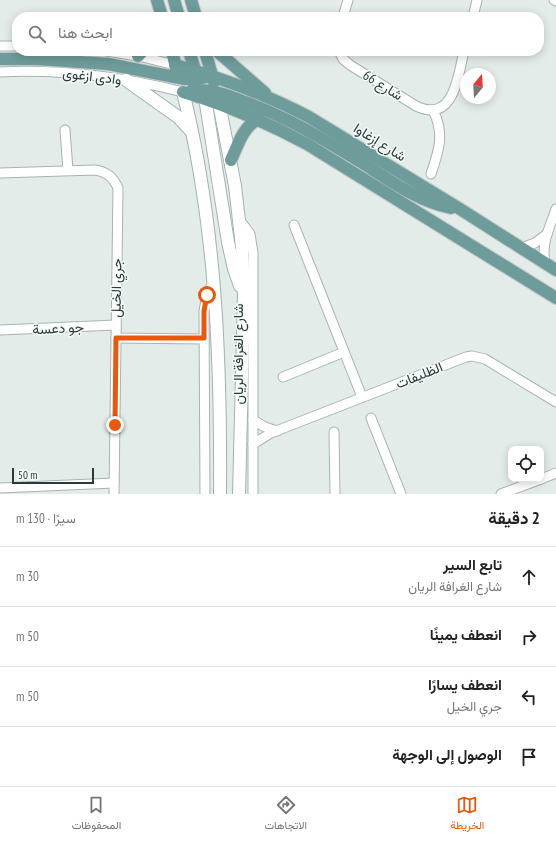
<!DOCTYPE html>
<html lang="ar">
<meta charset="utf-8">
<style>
body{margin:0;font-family:"PT Sans Narrow",Vazirmatn,sans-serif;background:#f2f2f2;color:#222;direction:rtl}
.controls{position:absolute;right:12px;bottom:12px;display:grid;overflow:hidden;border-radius:8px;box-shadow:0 2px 10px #0003}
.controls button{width:36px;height:36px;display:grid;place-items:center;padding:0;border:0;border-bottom:1px solid #e0e0e0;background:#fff;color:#222;font:20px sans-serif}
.compass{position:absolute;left:460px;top:68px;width:36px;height:36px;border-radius:50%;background:#fff;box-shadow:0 2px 10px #0003;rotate:18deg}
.scale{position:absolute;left:12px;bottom:10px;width:82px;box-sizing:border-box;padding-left:4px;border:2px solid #263c3a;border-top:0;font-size:11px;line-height:14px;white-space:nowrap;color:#263c3a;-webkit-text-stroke:3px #f5f9f8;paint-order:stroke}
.stop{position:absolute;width:12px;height:12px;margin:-9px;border:3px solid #ea580c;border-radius:50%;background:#fff}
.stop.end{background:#ea580c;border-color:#fff;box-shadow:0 1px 4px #0008}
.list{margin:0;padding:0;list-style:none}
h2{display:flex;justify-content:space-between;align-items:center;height:52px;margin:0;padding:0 16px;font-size:17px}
h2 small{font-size:13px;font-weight:400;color:#767676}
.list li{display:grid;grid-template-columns:26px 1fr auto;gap:12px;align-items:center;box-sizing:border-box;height:60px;padding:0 16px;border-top:1px solid #e0e0e0}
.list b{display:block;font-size:15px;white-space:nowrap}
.list p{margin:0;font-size:13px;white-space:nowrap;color:#767676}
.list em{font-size:13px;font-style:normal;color:#767676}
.icon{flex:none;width:22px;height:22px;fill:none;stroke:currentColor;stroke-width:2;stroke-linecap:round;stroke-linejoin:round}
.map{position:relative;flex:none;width:556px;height:494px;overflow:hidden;direction:ltr}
.search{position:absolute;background:#fff;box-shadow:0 2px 10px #0003;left:12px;right:12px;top:12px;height:44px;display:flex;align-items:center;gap:10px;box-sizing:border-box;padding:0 14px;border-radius:16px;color:#767676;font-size:15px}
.sheet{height:292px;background:#fff}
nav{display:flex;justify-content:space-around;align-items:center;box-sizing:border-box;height:56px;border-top:1px solid #e0e0e0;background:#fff;font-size:11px;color:#767676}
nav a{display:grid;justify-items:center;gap:2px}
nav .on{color:#ea580c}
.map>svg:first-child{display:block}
</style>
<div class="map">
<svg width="556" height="494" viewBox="0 0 556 494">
<rect width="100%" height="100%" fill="#e4ecea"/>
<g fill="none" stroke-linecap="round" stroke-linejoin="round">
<g stroke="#a7b4b2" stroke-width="11">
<g id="minor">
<path d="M554 0 556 1"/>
<path d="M343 17 348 0"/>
<path d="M473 17 477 0"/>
<path d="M0 46H17"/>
<path d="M106 51 138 56 175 65"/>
<path d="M339 51 343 59 350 65 416 106C454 124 458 76 464 51"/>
<path d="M0 72C61 69 123 77 183 92"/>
<path d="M65 130 68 170"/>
<path d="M0 173 95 170C107 172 113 177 118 188L114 494"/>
<path d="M431 174C439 150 445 134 433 110"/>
<path d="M239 219 250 234 253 253V494"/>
<path d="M294 225 362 397"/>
<path d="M521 248 535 243 547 234"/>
<path d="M545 262C541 243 550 227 556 209"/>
<path d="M0 330 116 325"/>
<path d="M116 338 204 339"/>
<path d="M283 377 344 352"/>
<path d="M371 418 401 494"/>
<path d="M253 420 265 427 277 431"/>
<path d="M334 432 335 494"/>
<path d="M253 444 271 433 466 357 472 356 485 359 556 402"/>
<path d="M541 479 556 473"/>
<path d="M0 488 114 483"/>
<path d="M205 494 204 311 207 295 213 282"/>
<path d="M501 494 541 479"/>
</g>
</g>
<g stroke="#a1b3b1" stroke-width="14">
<g id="secondary">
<path d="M126 80 178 117 191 131"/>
<path d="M201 91 205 98 228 242 234 269 240 286"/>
<path d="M183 92C216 224 221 359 220 494"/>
<path d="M219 103 235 186 242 247 244 295 239 494"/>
</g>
</g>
<g stroke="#c2c8c8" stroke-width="14">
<g id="primary">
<path d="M157 0 162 17"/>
<path d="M174 0 179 17"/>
<path d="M191 0 196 17"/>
<path d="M172 51 177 72"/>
<path d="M189 51 197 76"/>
<path d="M205 51 214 82"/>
<path d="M217 51 265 93"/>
<path d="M138 56 143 51"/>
<path d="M0 59H37L108 64 185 79H198L211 76"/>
<path d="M175 65C222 78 267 95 309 117L460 209 556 270"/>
<path d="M192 90C211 89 228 95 245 102 288 117 326 141 364 164 392 182 418 201 451 208"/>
<path d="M183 92C227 105 266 122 307 144L556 298"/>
<path d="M231 160C238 145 243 126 259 119"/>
</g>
</g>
<use href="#minor" stroke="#fff" stroke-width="9"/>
<use href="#secondary" stroke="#fff" stroke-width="12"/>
<use href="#primary" stroke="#6e9c9a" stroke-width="12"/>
</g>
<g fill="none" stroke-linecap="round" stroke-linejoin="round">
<path stroke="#ea580c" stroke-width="5" d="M115 425 116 338H204V311L207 295"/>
</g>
<g text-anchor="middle" stroke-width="3" stroke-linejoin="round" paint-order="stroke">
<g font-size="14" fill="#263c3a" stroke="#f5f9f8">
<text transform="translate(92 76) rotate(7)" y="5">وادى ازغوى</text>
<text transform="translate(383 85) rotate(32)" y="5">شارع 66</text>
<text transform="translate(380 142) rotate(32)" y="5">شارع إزغاوا</text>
<text transform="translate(116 288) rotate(-89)" y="5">جري الخيل</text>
<text transform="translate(58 328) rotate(-3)" y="5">جو دعسة</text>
<text transform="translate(238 354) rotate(-90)" y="5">شارع الغرافة الريان</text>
<text transform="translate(419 375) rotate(-22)" y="5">الظليفات</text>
</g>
</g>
</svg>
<div class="controls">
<button><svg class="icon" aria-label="locate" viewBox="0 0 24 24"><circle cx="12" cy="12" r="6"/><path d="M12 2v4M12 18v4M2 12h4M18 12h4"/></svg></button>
</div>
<svg class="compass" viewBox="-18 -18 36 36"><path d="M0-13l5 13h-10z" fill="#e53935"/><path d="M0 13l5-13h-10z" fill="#767676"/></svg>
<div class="scale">50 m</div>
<div class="stop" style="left:207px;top:295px"></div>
<div class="stop end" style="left:115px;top:425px"></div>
<div class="search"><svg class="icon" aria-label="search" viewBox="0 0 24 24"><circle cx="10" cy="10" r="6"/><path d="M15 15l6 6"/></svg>ابحث هنا</div>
</div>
<section class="sheet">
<h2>2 دقيقة<small>سيرًا · 130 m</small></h2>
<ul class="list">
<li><svg class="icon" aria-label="ahead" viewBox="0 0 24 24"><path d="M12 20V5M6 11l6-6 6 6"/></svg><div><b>تابع السير</b><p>شارع الغرافة الريان</p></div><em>30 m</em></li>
<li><svg class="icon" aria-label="right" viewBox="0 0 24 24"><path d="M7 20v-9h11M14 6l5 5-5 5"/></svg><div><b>انعطف يمينًا</b></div><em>50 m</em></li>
<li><svg class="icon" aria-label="left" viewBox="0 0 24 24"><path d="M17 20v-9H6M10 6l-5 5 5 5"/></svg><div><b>انعطف يسارًا</b><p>جري الخيل</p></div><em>50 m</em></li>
<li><svg class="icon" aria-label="arrive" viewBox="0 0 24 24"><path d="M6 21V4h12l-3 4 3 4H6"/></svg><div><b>الوصول إلى الوجهة</b></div></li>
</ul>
</section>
<nav>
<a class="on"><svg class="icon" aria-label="map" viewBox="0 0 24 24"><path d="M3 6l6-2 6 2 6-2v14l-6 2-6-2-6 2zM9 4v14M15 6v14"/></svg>الخريطة</a>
<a><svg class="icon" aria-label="directions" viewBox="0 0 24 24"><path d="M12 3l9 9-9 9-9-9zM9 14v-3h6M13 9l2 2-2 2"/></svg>الاتجاهات</a>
<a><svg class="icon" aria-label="saved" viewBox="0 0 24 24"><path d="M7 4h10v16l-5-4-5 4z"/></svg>المحفوظات</a>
</nav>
